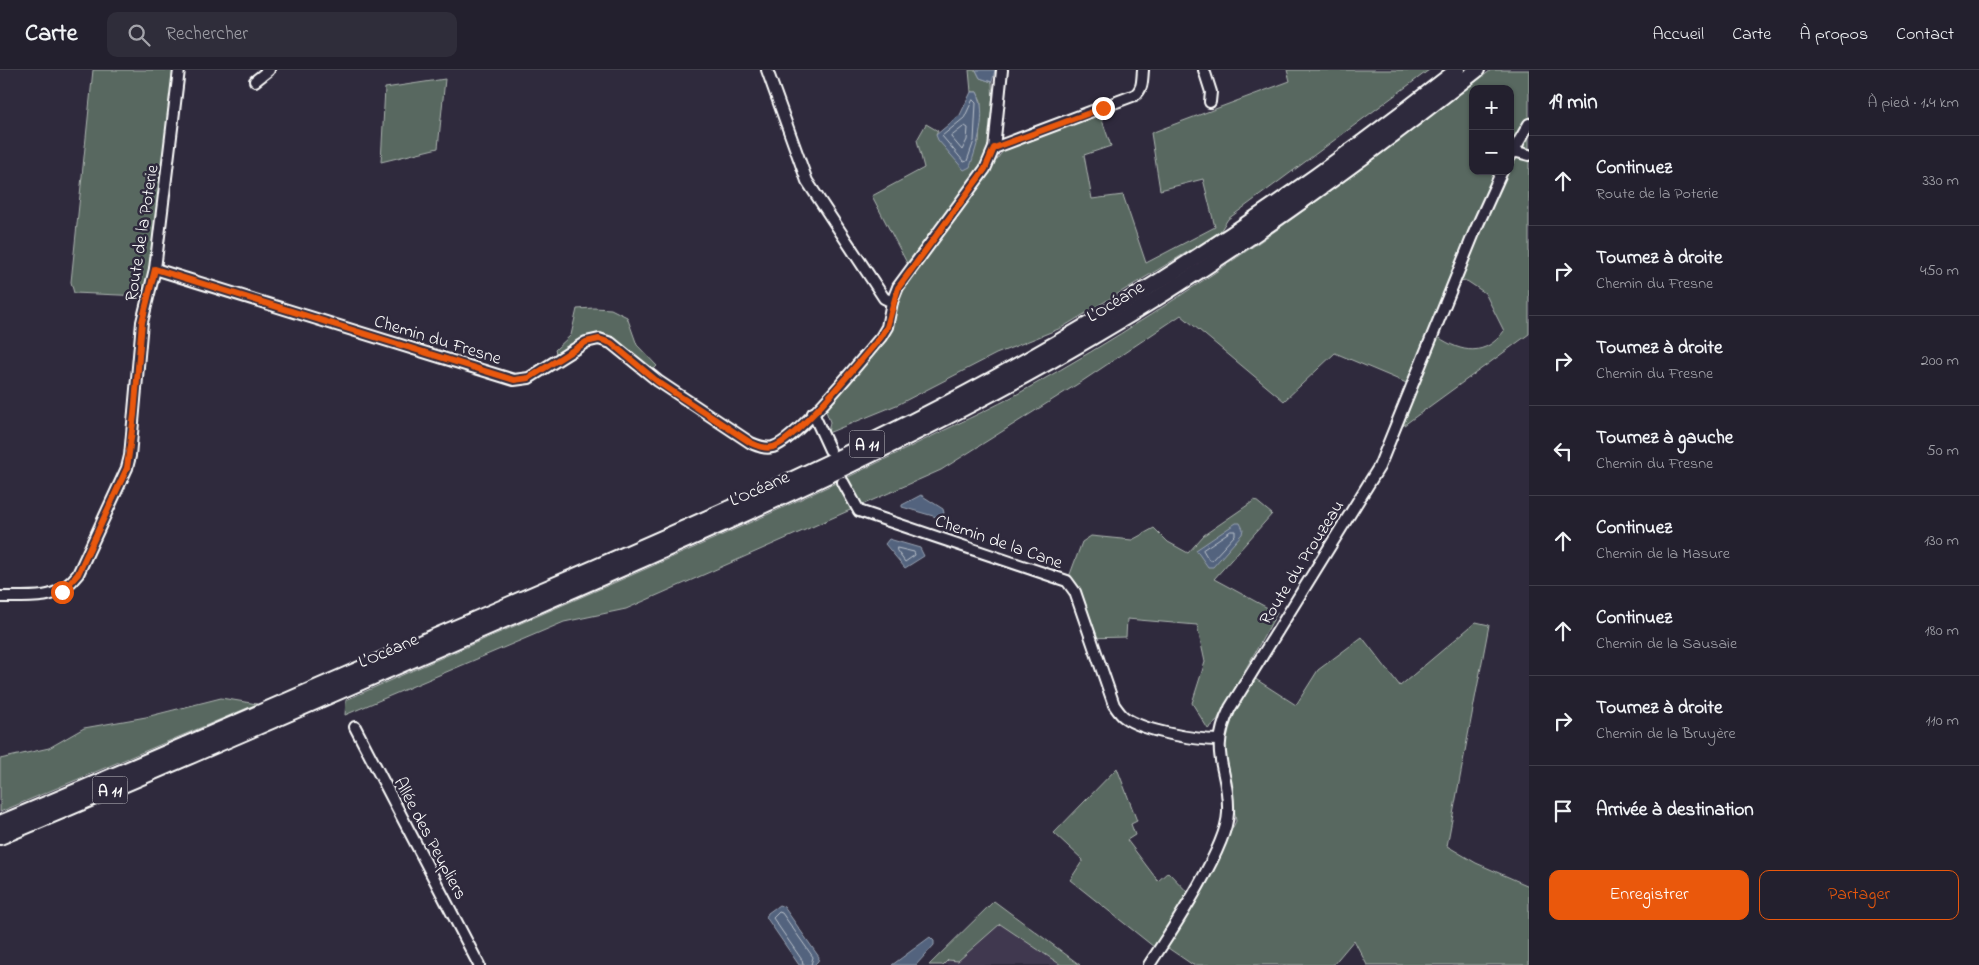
<!DOCTYPE html>
<html lang="fr">
<meta charset="utf-8">
<style>
body{margin:0;font-family:"Indie Flower",sans-serif;background:#2f2d3a;color:#f1f3f6}
.controls{position:absolute;right:15px;top:15px;display:grid;overflow:hidden;border-radius:10px;box-shadow:0 1px 4px #0004}
.controls button{width:45px;height:45px;display:grid;place-items:center;padding:0;border:0;border-bottom:1px solid #403e4a;background:#23202e;color:#f1f3f6;font:25px sans-serif}
.stop{position:absolute;width:15px;height:15px;margin:-11px;border:4px solid #ea580c;border-radius:50%;background:#fff}
.stop.end{background:#ea580c;border-color:#fff;box-shadow:0 1px 5px #0008}
.list{margin:0;padding:0;list-style:none}
h2{display:flex;justify-content:space-between;align-items:center;height:65px;margin:0;padding:0 20px;font-size:21px}
h2 small{font-size:16px;font-weight:400;color:#a3a3aa}
.list li{display:grid;grid-template-columns:32px 1fr auto;gap:15px;align-items:center;box-sizing:border-box;height:90px;padding:0 20px;border-top:1px solid #403e4a}
.list b{display:block;font-size:19px;white-space:nowrap}
.list p{margin:0;font-size:16px;white-space:nowrap;color:#a3a3aa}
.list em{font-size:16px;font-style:normal;color:#a3a3aa}
.actions{display:flex;gap:10px;padding:15px 20px}
.actions a{flex:1;padding:11px 0;border:1px solid #ea580c;border-radius:10px;text-align:center;font-size:18px;color:#ea580c}
.actions .main{background:#ea580c;color:#fff}
.icon{flex:none;width:28px;height:28px;fill:none;stroke:currentColor;stroke-width:2;stroke-linecap:round;stroke-linejoin:round}
.map{position:relative;flex:none;width:1529px;height:895px;overflow:hidden}
header{display:flex;align-items:center;gap:30px;box-sizing:border-box;height:70px;padding:0 25px;background:#23202e;border-bottom:1px solid #403e4a}
header strong{font-size:24px}
nav{display:flex;gap:28px;margin-inline-start:auto;font-size:18px}
.search{width:350px;height:45px;background:#2f2d3a;display:flex;align-items:center;gap:12px;box-sizing:border-box;padding:0 18px;border-radius:10px;color:#a3a3aa;font-size:19px}
main{display:flex}
aside{flex:1;background:#23202e}
.map>svg:first-child{display:block}
</style>
<header>
<strong>Carte</strong>
<div class="search"><svg class="icon" aria-label="search" viewBox="0 0 24 24"><circle cx="10" cy="10" r="6"/><path d="M15 15l6 6"/></svg>Rechercher</div>
<nav><a>Accueil</a><a>Carte</a><a>À propos</a><a>Contact</a></nav>
</header>
<main>
<div class="map">
<svg width="1529" height="895" viewBox="0 0 1529 895">
<rect width="100%" height="100%" fill="#2f2a3d"/>
<filter id="ink" filterUnits="userSpaceOnUse"><feTurbulence type="fractalNoise" baseFrequency=".02" numOctaves="2"/><feDisplacementMap in="SourceGraphic" scale="10" xChannelSelector="R" yChannelSelector="G"/><feConvolveMatrix kernelMatrix="1 2 1 2 8 2 1 2 1" color-interpolation-filters="sRGB"/></filter>
<g filter="url(#ink)">
<path fill="#41394f" d="M1000 854 1061 895H943L948 890 958 891Z"/>
<g fill="#586860" stroke="#acb4b0" fill-rule="evenodd">
<path d="M93 0H174L153 187 142 226 74 223 71 212Z"/>
<path d="M969 0H976L980 8 992 12C993 35 994 59 989 82 983 107 925 170 907 193L872 126 924 98 917 70 926 54 938 61 936 65 979 72 981 31 977 22H971Z"/>
<path d="M1287 0H1429L1228 149 1219 163 1061 258 996 284 899 334 828 363 830 352 826 341 891 258 899 226 1005 78 1092 45 1102 50 1111 76 1084 85 1092 129 1123 125 1146 193 1215 157 1203 109 1160 120 1151 63 1290 11Z"/>
<path d="M1491 0H1529V264L1400 358 1416 317 1335 283 1284 331 1181 245 1084 310 941 400 626 539 564 552 345 645 346 630C533 546 722 470 906 379 947 358 990 340 1030 317 1193 226 1344 114 1491 0ZM1473 19H1510V101H1473ZM1467 211 1485 223 1504 261C1485 287 1462 283 1438 267L1458 212Z"/>
<path d="M445 9 438 78 381 92 385 18Z"/>
<path d="M594 238 611 239 627 247 637 275 657 296 654 299V304C613 268 608 249 557 286L555 280 571 265 577 239Z"/>
<path d="M1255 430 1272 444 1214 509 1277 543 1216 652 1208 659 1192 633 1205 592 1197 555 1127 549 1126 567 1087 568 1069 507 1082 472 1091 466 1132 470 1154 458 1168 472 1188 483 1204 465Z"/>
<path d="M1476 552 1489 555 1447 776 1476 793 1529 816V895H1367L1354 870 1333 895H1193L1168 878 1154 877 1070 810 1083 790 1054 763 1117 698 1137 751 1131 754 1135 765 1127 770 1158 811 1168 802 1195 830 1213 798 1236 751 1223 672 1228 649 1254 608 1296 635 1318 600 1362 567 1400 616Z"/>
<path d="M221 628 257 634 0 742V689L49 678 84 658 146 647Z"/>
<path d="M994 831 1080 895H1061L1000 854 958 891 948 890 943 895H929Z"/>
</g>
<g fill="#53647e" stroke="#98a2b2">
<path d="M976 0H995L992 12 980 8Z"/>
<path d="M971 22H977C988 44 977 75 970 97L964 100 938 70 936 65 960 45Z"/>
<path d="M921 425 943 439 944 443 940 448 902 437V435Z"/>
<path d="M1236 453H1240L1243 459 1242 464 1213 497H1208L1196 480Z"/>
<path d="M889 469 920 478 924 486 905 498 885 474Z"/>
<path d="M779 835 784 837 819 887 818 891 814 895H799L766 847 768 843Z"/>
<path d="M930 867 934 871V875L916 895H892Z"/>
</g>
<g fill="none" stroke-linecap="round" stroke-linejoin="round">
<g stroke="#bac1cb" stroke-width="1">
<path d="M973 30 976 33 974 71 967 91 964 92 942 66 964 48Z"/>
<path d="M965 56 968 58 967 70 962 80 951 67Z"/>
<path d="M1231 461H1235V465L1212 490H1209L1203 480Z"/>
<path d="M897 478 914 482 915 485 905 492 897 481Z"/>
<path d="M803 895 802 890 773 848 779 842 782 843 813 887 811 895"/>
</g>
<g stroke="#fff" stroke-width="14">
<g id="minor">
<path d="M1204 0 1211 22 1210 32"/>
<path d="M255 11 269 0"/>
<path d="M994 78 1135 25C1143 19 1142 10 1143 0"/>
<path d="M1513 81 1529 85"/>
<path d="M1510 87 1529 54"/>
<path d="M155 199 514 310 529 308 586 272 599 269 611 273 658 311 751 373C758 376 765 379 773 377 798 369 861 290 881 267L887 257 892 232 884 228 807 111 767 0"/>
<path d="M892 232 898 217 985 99 994 78 1002 0"/>
<path d="M813 343 830 380"/>
<path d="M843 412 859 441 1067 511 1075 522 1114 635C1117 639 1120 644 1124 647 1143 661 1195 670 1219 670"/>
<path d="M0 527C32 526 56 533 78 504L127 398 130 386 142 252 155 199 179 0"/>
<path d="M355 657 479 895"/>
<path d="M1149 895C1170 863 1227 778 1228 743 1230 698 1207 687 1230 638L1379 397 1474 163 1502 101"/>
</g>
</g>
<g stroke="#fff" stroke-width="18">
<g id="highway">
<path d="M0 753C156 689 309 620 464 554 641 477 820 403 989 311 1154 221 1310 116 1457 0"/>
<path d="M0 767C171 696 340 621 509 548 707 462 905 377 1091 268 1227 189 1354 97 1477 0"/>
</g>
</g>
<use href="#minor" stroke="#2f2a3d" stroke-width="10"/>
<use href="#highway" stroke="#2f2a3d" stroke-width="14"/>
</g>
</g>
<g fill="none" stroke-linecap="round" stroke-linejoin="round" filter="url(#ink)">
<path stroke="#ea580c" stroke-width="6" d="M62 522 78 504 127 398 134 345 142 252 155 199 514 310 529 308 586 272 599 269 611 273 658 312 751 373C758 376 765 379 773 377 798 369 860 290 881 267L887 257 898 218 985 99 994 78 1103 38"/>
</g>
<g text-anchor="middle" stroke-width="5" stroke-linejoin="round" paint-order="stroke">
<g fill="#2f2a3d" stroke="#c1bfc5" stroke-width="1">
<rect x="849.5" y="360.5" width="35" height="27" rx="4"/>
<rect x="92.5" y="706.5" width="35" height="27" rx="4"/>
</g>
<g font-size="16" font-weight="bold" fill="#fff">
<text x="867" y="380">A 11</text>
<text x="110" y="726">A 11</text>
</g>
<g font-size="18" fill="#fff" stroke="#2f2a3d">
<text transform="translate(141 163) rotate(-81)" y="6">Route de la Poterie</text>
<text transform="translate(1115 231) rotate(-31)" y="6">L’Océane</text>
<text transform="translate(438 269) rotate(17)" y="6">Chemin du Fresne</text>
<text transform="translate(759 418) rotate(-24)" y="6">L’Océane</text>
<text transform="translate(999 471) rotate(19)" y="6">Chemin de la Cane</text>
<text transform="translate(1301 492) rotate(-58)" y="6">Route du Prouzeau</text>
<text transform="translate(388 580) rotate(-23)" y="6">L’Océane</text>
<text transform="translate(431 768) rotate(62)" y="6">Allée des Peupliers</text>
</g>
</g>
</svg>
<div class="controls">
<button>+</button>
<button>−</button>
</div>
<div class="stop" style="left:62px;top:522px"></div>
<div class="stop end" style="left:1103px;top:38px"></div>
</div>
<aside>
<h2>19 min<small>À pied · 1.4 km</small></h2>
<ul class="list">
<li><svg class="icon" aria-label="ahead" viewBox="0 0 24 24"><path d="M12 20V5M6 11l6-6 6 6"/></svg><div><b>Continuez</b><p>Route de la Poterie</p></div><em>330 m</em></li>
<li><svg class="icon" aria-label="right" viewBox="0 0 24 24"><path d="M7 20v-9h11M14 6l5 5-5 5"/></svg><div><b>Tournez à droite</b><p>Chemin du Fresne</p></div><em>450 m</em></li>
<li><svg class="icon" aria-label="right" viewBox="0 0 24 24"><path d="M7 20v-9h11M14 6l5 5-5 5"/></svg><div><b>Tournez à droite</b><p>Chemin du Fresne</p></div><em>200 m</em></li>
<li><svg class="icon" aria-label="left" viewBox="0 0 24 24"><path d="M17 20v-9H6M10 6l-5 5 5 5"/></svg><div><b>Tournez à gauche</b><p>Chemin du Fresne</p></div><em>50 m</em></li>
<li><svg class="icon" aria-label="ahead" viewBox="0 0 24 24"><path d="M12 20V5M6 11l6-6 6 6"/></svg><div><b>Continuez</b><p>Chemin de la Masure</p></div><em>130 m</em></li>
<li><svg class="icon" aria-label="ahead" viewBox="0 0 24 24"><path d="M12 20V5M6 11l6-6 6 6"/></svg><div><b>Continuez</b><p>Chemin de la Sausaie</p></div><em>180 m</em></li>
<li><svg class="icon" aria-label="right" viewBox="0 0 24 24"><path d="M7 20v-9h11M14 6l5 5-5 5"/></svg><div><b>Tournez à droite</b><p>Chemin de la Bruyère</p></div><em>110 m</em></li>
<li><svg class="icon" aria-label="arrive" viewBox="0 0 24 24"><path d="M6 21V4h12l-3 4 3 4H6"/></svg><div><b>Arrivée à destination</b></div></li>
</ul>
<div class="actions"><a class="main">Enregistrer</a><a>Partager</a></div>
</aside>
</main>
